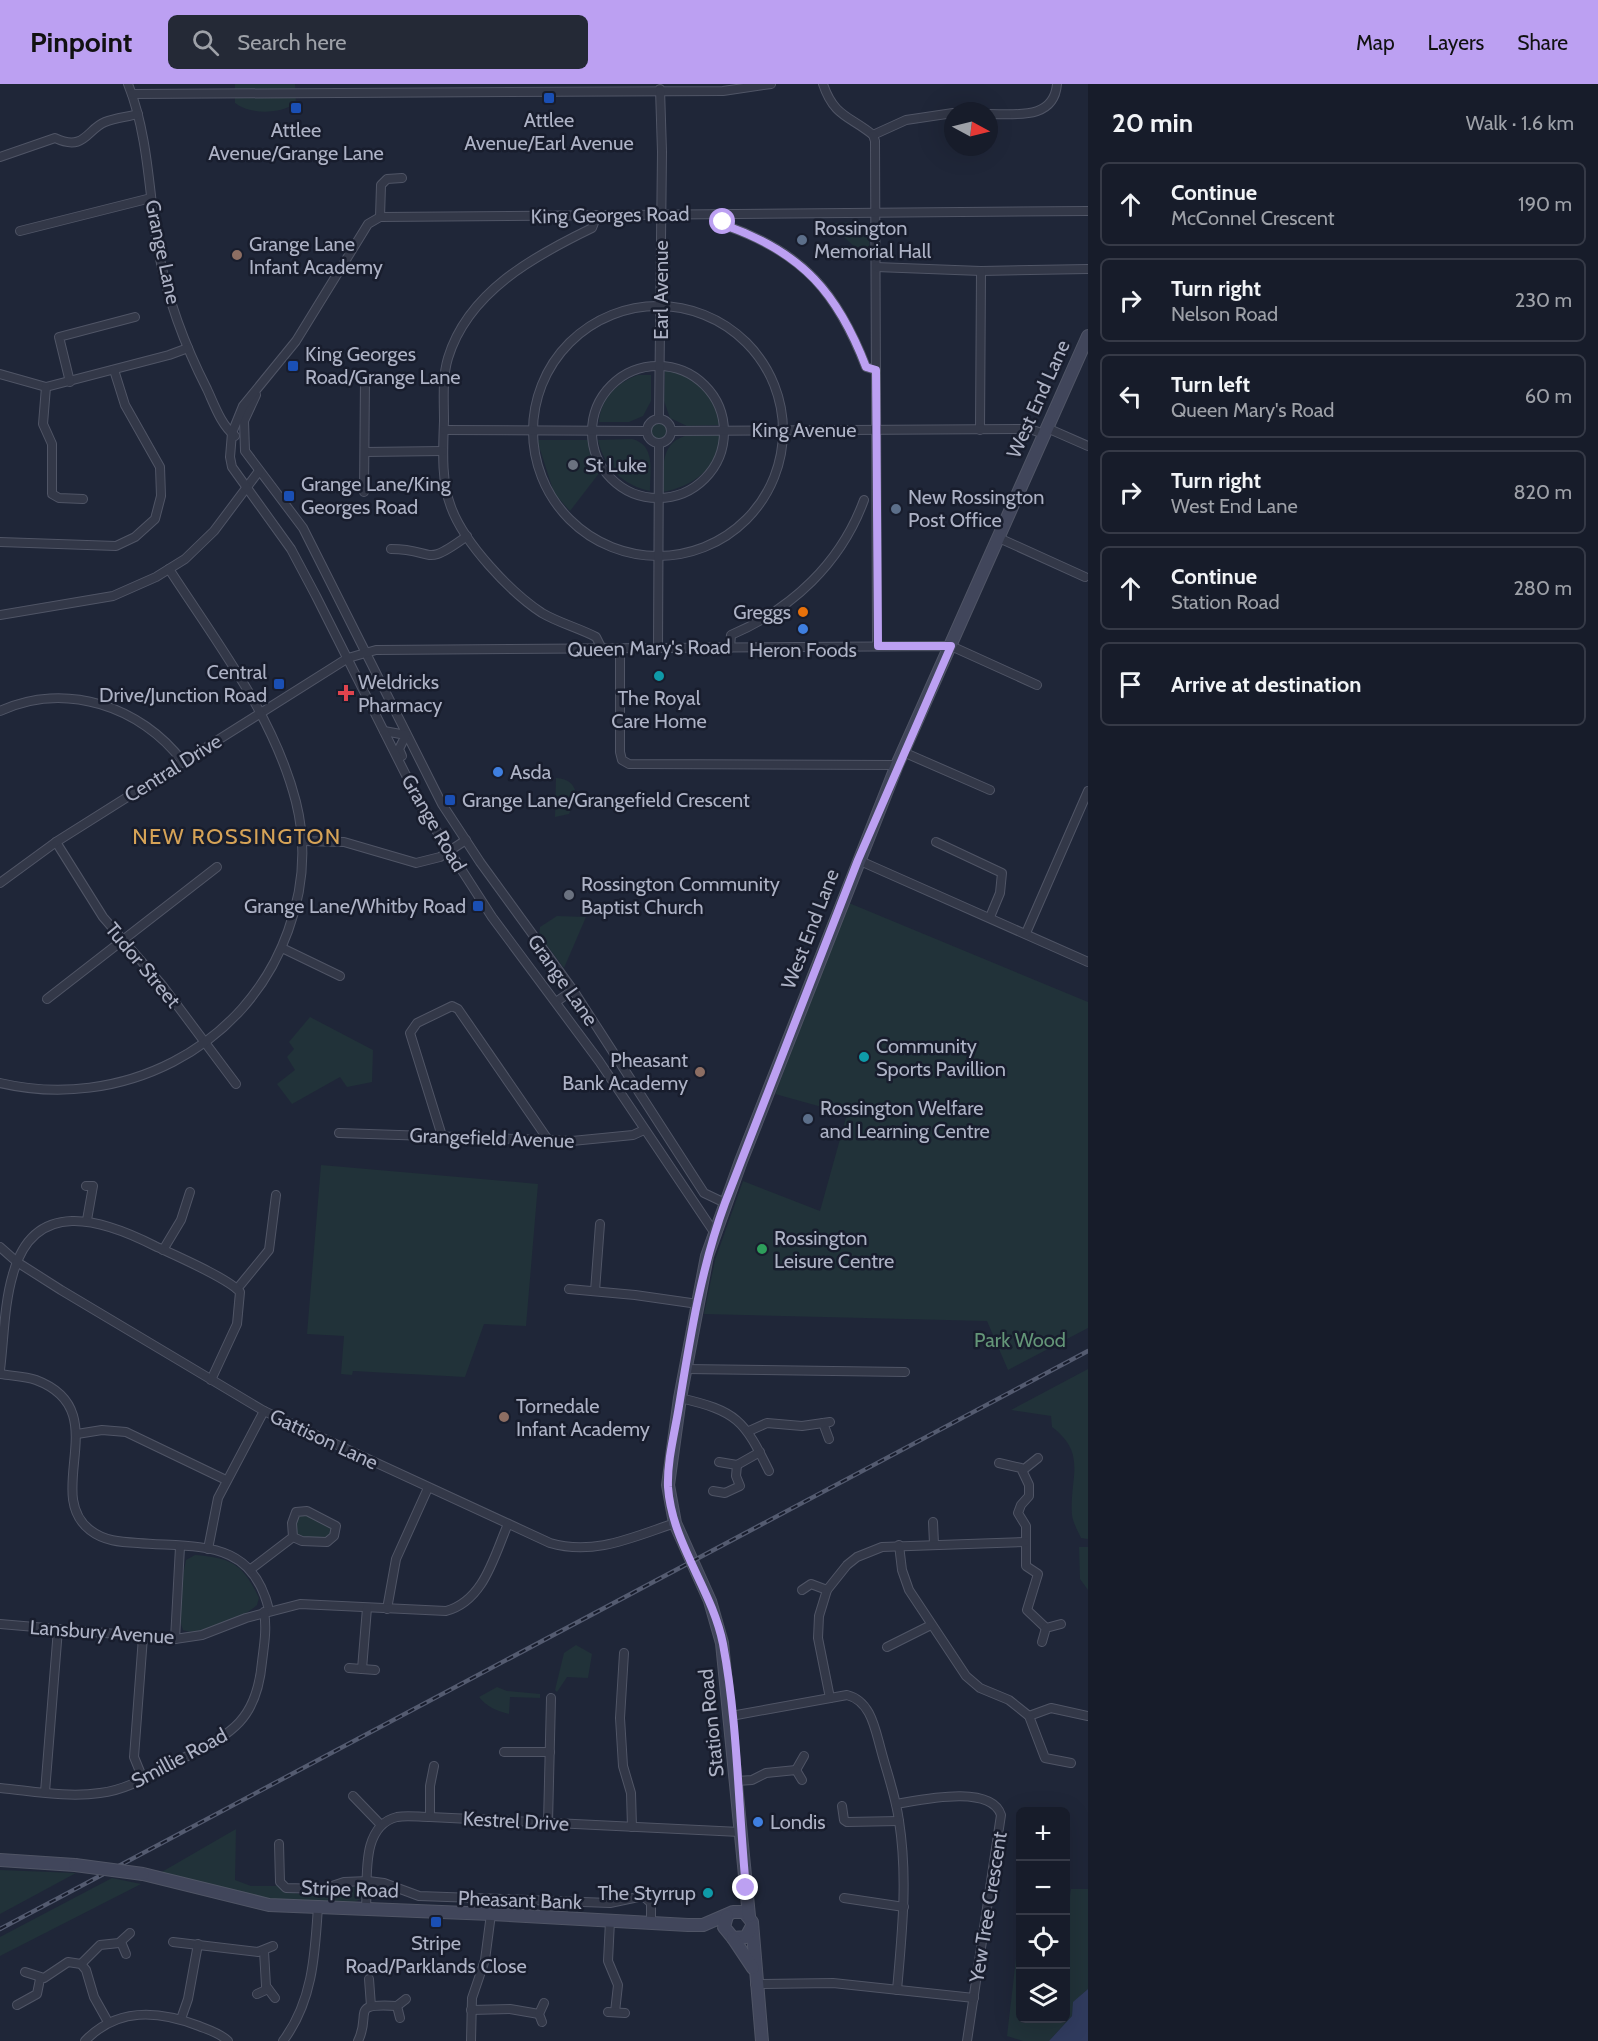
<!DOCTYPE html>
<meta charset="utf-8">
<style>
body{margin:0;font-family:Cabin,sans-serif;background:#242936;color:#f1f3f6}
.controls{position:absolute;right:18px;bottom:18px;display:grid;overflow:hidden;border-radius:9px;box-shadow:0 6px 24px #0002}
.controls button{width:54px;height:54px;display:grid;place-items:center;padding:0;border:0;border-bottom:2px solid #363a47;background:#171c2a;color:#f1f3f6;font:30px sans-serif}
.compass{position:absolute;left:944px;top:18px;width:54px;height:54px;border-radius:50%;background:#171c2a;box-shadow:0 6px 24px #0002;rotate:97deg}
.stop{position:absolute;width:18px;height:18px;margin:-14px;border:4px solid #bca0f2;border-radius:50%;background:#fff}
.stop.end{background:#bca0f2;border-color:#fff;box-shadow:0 2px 6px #0008}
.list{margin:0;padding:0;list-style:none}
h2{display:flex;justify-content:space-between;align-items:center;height:78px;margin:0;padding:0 24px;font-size:26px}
h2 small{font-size:20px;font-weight:400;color:#9ea1a8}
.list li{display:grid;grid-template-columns:39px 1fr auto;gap:18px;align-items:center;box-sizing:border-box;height:84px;margin:0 12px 12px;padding:0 12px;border:2px solid #363a47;border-radius:9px}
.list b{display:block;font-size:22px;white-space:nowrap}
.list p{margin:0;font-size:20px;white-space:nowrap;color:#9ea1a8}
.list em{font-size:20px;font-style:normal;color:#9ea1a8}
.icon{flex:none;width:33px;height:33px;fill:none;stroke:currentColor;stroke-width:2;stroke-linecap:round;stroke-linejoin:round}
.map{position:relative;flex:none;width:1088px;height:1957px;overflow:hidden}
header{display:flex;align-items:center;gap:36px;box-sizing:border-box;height:84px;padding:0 30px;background:#bca0f2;color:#111}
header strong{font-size:28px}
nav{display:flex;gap:33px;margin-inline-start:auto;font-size:21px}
.search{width:420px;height:54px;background:#242936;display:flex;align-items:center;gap:15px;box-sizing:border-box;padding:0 21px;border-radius:9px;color:#9ea1a8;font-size:22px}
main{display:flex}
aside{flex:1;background:#171c2a}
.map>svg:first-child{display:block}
</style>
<header>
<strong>Pinpoint</strong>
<div class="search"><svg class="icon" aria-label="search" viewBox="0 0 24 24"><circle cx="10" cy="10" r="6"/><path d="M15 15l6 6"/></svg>Search here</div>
<nav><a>Map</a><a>Layers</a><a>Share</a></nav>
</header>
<main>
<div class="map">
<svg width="1088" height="1957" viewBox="0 0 1088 1957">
<rect width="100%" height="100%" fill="#1f2638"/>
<g fill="#213239">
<path d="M295 0 296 19C280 30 251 31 235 19V0Z"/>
<path d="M859 138 869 148 870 177 831 141 834 139Z"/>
<path d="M665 286C695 292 716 310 719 341L687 342 670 334 664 317Z"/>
<path d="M638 291H651V317L643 332 629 338H599C600 315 618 298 638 291Z"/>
<circle cx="659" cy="347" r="9"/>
<path d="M689 351H721C718 384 694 402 663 408 663 383 660 357 689 351Z"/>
<path d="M632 355C656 361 650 387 650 407 623 401 604 383 598 356Z"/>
<path d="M537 356H588L590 369 600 388 570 427 554 409Z"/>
<path d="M556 694C569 695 573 699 577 711L569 730 555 733Z"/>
<path d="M849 819 1088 918V1244L1008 1286 987 1237 704 1230 715 1176 743 1097 820 1127 847 1030 775 1010Z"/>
<path d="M557 832 586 833 564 884 539 851 540 843Z"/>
<path d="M310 933 373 966 372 998 347 1003 340 993 292 1020 277 1000 295 986 287 973 294 965 289 958Z"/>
<path d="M321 1081 538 1100 526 1242 484 1240 465 1293 353 1287 352 1291 341 1290 344 1252 307 1250Z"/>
<path d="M1088 1285V1455L1081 1454C1078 1447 1073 1439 1072 1431 1069 1394 1088 1370 1052 1343L1051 1332 1011 1326Z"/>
<path d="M296 1428 333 1438 331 1455 302 1457 291 1446Z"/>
<path d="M1079 1463H1088V1506L1080 1495Z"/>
<path d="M195 1471C232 1474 243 1480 259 1514L257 1521C244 1533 200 1554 183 1546 175 1526 182 1497 186 1476Z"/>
<path d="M576 1561 592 1570 588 1594 567 1593 557 1608 555 1606 564 1569Z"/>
<path d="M497 1603 507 1607 540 1610V1614L510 1613 509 1630C497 1627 487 1623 479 1613Z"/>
<path d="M236 1745 235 1796 251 1802H277C288 1810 315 1814 328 1810 340 1806 349 1801 361 1803L363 1807 361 1815 354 1818 325 1819 271 1816 160 1789Z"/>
<path d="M0 1786 76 1789 0 1830Z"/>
<path d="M112 1794 141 1800 0 1872V1853Z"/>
<path d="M1071 1805H1088V1905L1074 1918 1072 1932 1049 1957H1023L1007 1952 1020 1840V1934H1066V1819L1069 1818Z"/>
</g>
<path fill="#303b5e" d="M1088 1905V1957H1049L1072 1932 1073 1918Z"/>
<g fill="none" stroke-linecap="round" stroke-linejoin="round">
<g stroke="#505566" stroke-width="10">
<g id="street">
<path d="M128 0C147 47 149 103 156 153 164 205 183 258 207 305 214 320 221 341 235 352"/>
<path d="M823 0C834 33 850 32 873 51L906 36 953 29"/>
<path d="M132 10 723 7 771 0"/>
<path d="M989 30C1016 30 1054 36 1057 0"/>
<path d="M873 51 875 57 877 562"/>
<path d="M0 73 55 54C85 68 87 45 105 38 115 34 127 33 138 30"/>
<path d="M721 130 727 142C804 169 837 209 866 283L876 286"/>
<path d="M597 131 592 144C534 172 468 208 448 274 442 294 444 317 444 337 443 365 441 397 451 423 464 459 510 508 542 529 559 539 579 544 596 553L602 565"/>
<path d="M380 133 381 101 387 95 402 94"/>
<path d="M20 147 151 114"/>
<path d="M876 183 981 187 1088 185"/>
<circle cx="658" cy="347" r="125"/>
<circle cx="658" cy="348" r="66"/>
<path d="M0 290 46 303 169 271 188 264"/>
<path d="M70 298 59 253 135 233"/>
<path d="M46 303 43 340 52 360V410L59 414 83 415"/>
<path d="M256 311 244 337 245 367 303 444 442 720 480 778 573 906 704 1109 725 1119"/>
<path d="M659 334 662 68 660 5"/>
<circle cx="659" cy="347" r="12"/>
<path d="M1047 344 1088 362"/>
<path d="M444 346 646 347"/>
<path d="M980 346 981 187"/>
<path d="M671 347 1030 345 1044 350"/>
<path d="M365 368 443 367"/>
<path d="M364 408 365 295"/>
<path d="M999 454 1085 493"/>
<path d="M0 458 116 462 135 453 155 435 161 412 160 383 125 321 114 286"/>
<path d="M391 465C436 465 422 485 467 452"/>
<path d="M0 531 113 512 156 493 185 475 214 447 259 387"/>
<path d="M730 564 731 551C792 525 841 479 864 416"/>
<path d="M620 565V668L622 676 629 680 897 681"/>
<path d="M658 565 659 359"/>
<path d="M0 627C65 597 141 622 183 678"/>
<path d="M384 647 406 651 399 665 402 672"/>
<path d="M903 668 990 706"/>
<path d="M302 757 344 758 416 779 440 773 466 756"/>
<path d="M56 758 103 833 162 901 236 1000"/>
<path d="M936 758 1002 789 1000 809 990 833"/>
<path d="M858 776 1088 878"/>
<path d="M0 799 56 758 348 574 376 566 951 562 1037 601"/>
<path d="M1026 849 1088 707"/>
<path d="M282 864 340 892"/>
<path d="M47 915 217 783"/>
<path d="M556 918 573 906"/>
<path d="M0 999C120 1027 246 965 288 847 303 806 307 762 296 718 274 632 217 559 169 485"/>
<path d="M339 1049 572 1057 633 1051 644 1046"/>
<path d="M442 1052 410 949 417 939 452 922 458 925 549 1057"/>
<path d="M86 1102H93L87 1136"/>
<path d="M714 1148 599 977 492 833 425 729 316 512 291 465 232 383 230 373 232 349 243 322 296 257 368 140 380 133 1088 127"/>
<path d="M0 1163 17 1178 61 1206 264 1327 550 1459C594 1472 633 1453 675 1439"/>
<path d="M163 1166 181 1136 190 1108"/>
<path d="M237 1205 269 1166 276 1111"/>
<path d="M569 1205 635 1211 698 1220"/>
<path d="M595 1207 600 1140"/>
<path d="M685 1285 905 1288"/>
<path d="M0 1286C4 1254 4 1220 13 1190 34 1113 102 1135 155 1162 174 1171 228 1194 240 1208L237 1240 211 1296"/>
<path d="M0 1290C11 1292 25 1292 36 1296 116 1326 42 1409 90 1446 104 1457 120 1458 138 1459 198 1464 252 1454 269 1526"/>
<path d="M680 1314C737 1327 744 1336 769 1387"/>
<path d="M823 1339 829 1355"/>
<path d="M749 1347 767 1339 802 1342 830 1338"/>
<path d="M77 1350 102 1346 126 1348 226 1396"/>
<path d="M999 1379 1021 1384 1029 1401V1412L1021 1421 1018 1429 1026 1442V1482L1038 1490 1027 1526 1046 1544"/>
<path d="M737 1381 760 1368"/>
<path d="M1023 1386 1038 1374"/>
<path d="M713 1407 725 1409 740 1402 736 1392 737 1381 719 1378"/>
<path d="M933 1438 934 1460"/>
<path d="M899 1461 902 1486 909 1506 966 1592 980 1604 1009 1616 1029 1632 1051 1624 1088 1632"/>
<path d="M208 1465 218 1414 264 1327"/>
<path d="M251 1485 293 1453 292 1439 296 1428 307 1427 336 1442 334 1452 327 1458 302 1457 293 1453"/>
<path d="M802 1506 811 1500 827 1506"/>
<path d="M387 1525 396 1475 428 1404"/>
<path d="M0 1540 175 1555 202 1551 246 1534 300 1520 446 1527C484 1517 494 1472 508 1440"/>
<path d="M175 1555 180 1463"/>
<path d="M1042 1558 1046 1544 1061 1540"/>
<path d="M887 1563 931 1541"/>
<path d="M624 1569 620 1634 623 1682 631 1709 632 1743"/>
<path d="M349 1584 375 1586"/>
<path d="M362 1585 367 1524"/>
<path d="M830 1614 818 1554 819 1532 827 1506 847 1481 857 1473 882 1463 1025 1458"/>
<path d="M731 1632 847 1611C871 1617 875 1645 881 1666 887 1689 896 1713 899 1737 908 1794 902 1849 897 1906"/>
<path d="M1029 1632 1045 1674 1071 1679"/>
<path d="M504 1668H550"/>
<path d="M796 1686 804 1672"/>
<path d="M143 1695 134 1673 143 1553"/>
<path d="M737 1697 752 1696 766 1689 796 1686 802 1696"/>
<path d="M0 1704C32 1707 68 1714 100 1709 126 1706 149 1692 172 1680 224 1652 256 1644 262 1578 264 1561 267 1545 264 1528"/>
<path d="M45 1708 58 1545"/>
<path d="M353 1712 381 1741"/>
<path d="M896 1720C921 1716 991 1700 1001 1731L967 1957"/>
<path d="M842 1722 844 1736 847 1738 899 1737"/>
<path d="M430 1733V1702L434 1682"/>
<path d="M548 1739 551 1614"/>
<path d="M279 1760 280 1798 286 1804 323 1805 344 1798 368 1797 384 1799 419 1812 610 1819 643 1812 651 1819V1839"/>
<path d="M844 1814 904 1823"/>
<path d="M366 1824C368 1795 360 1742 397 1733 407 1731 419 1733 430 1733L740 1748"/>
<path d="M610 1837 608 1877 618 1901 615 1928"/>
<path d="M121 1858 126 1870"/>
<path d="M173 1858 258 1868 273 1862"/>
<path d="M264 1867 266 1902 275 1914"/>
<path d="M81 1880 100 1861 119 1859 130 1849"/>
<path d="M25 1888 44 1894 68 1878 81 1880 86 1886 94 1913 108 1938"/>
<path d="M369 1895 371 1922"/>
<path d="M755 1900 833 1899 974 1914"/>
<path d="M257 1910 268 1905"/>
<path d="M17 1921 37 1910 40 1895"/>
<path d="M471 1926 510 1925 539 1930"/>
<path d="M608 1928 625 1929"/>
<path d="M400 1934 397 1922 406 1915"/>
<path d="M181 1935 188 1915 198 1860"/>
<path d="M542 1938 539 1930 544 1919"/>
<path d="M85 1957C117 1923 158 1926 199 1942 209 1946 220 1949 228 1957"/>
<path d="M283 1957C313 1917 315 1870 318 1822"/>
<path d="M358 1957C372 1929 348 1919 397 1922"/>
<path d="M471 1957 472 1914 485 1876 491 1830"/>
</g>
</g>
<g stroke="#505566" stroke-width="14">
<g id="secondary">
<path d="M0 1776 75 1781"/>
<path d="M143 1790 269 1821 491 1830 688 1841H703L733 1828H744L752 1838 762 1957"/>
<path d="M727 1832 724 1843 733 1854 746 1853 752 1842"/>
<path d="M749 1832 722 1559 710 1517 675 1439 668 1401 680 1314 707 1172 741 1077 897 681 1088 252"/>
<path d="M733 1854 753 1884"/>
</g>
</g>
<use href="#street" stroke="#333848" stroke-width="8"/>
<use href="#secondary" stroke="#41465b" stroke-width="12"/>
<g stroke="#545b70" stroke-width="4.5">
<path id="rail" d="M0 1845 1088 1267"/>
</g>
<use href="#rail" stroke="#181d2d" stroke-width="2" stroke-dasharray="7" stroke-linecap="butt"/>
<g stroke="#505566" stroke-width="14" stroke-linecap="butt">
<path id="secondary-bridge" d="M75 1781 143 1790"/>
</g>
<use href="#secondary-bridge" stroke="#41465b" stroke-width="12"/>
</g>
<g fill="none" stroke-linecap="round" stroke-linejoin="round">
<path stroke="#bca0f2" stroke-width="8" d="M723 138 727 142C803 169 838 210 866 283L876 286 878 562H951L858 776 725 1119C701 1184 690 1254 679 1322 675 1348 667 1376 668 1403 672 1460 712 1505 723 1560 738 1640 738 1723 746 1804"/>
</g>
<g fill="#1a4fb4" stroke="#181d2d" stroke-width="2">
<rect x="543" y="8" width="12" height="12" rx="3"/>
<rect x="290" y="18" width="12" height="12" rx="3"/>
<rect x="287" y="276" width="12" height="12" rx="3"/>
<rect x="283" y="406" width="12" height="12" rx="3"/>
<rect x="273" y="594" width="12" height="12" rx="3"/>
<rect x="444" y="710" width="12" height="12" rx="3"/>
<rect x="472" y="816" width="12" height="12" rx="3"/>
<rect x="430" y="1832" width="12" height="12" rx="3"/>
</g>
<g fill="#5c6f8a" stroke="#181d2d" stroke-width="2">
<circle cx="802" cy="156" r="6"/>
<circle cx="896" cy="425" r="6"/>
<circle cx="808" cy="1035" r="6"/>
</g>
<g fill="#8d6e63" stroke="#181d2d" stroke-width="2">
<circle cx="237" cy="171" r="6"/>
<circle cx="700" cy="988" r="6"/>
<circle cx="504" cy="1333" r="6"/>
</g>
<g fill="#6b7280" stroke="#181d2d" stroke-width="2">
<circle cx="573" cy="381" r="6"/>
<circle cx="569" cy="811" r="6"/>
</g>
<circle fill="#e8710a" stroke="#181d2d" stroke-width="2" cx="803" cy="528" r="6"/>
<g fill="#3f7fe0" stroke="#181d2d" stroke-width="2">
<circle cx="803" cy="545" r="6"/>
<circle cx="498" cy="688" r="6"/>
<circle cx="758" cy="1738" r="6"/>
</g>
<g fill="#0f9aa8" stroke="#181d2d" stroke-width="2">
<circle cx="659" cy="592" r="6"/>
<circle cx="864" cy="973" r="6"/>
<circle cx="708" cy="1809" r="6"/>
</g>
<path fill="#e0444e" stroke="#181d2d" stroke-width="2" d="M343 600h6v6h6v6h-6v6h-6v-6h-6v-6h6z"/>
<circle fill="#2e9e5b" stroke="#181d2d" stroke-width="2" cx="762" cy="1165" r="6"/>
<g text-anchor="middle" stroke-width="5" stroke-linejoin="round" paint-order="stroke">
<g font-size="20" fill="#adb2c5" stroke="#181d2d" text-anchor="start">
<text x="549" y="43" text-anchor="middle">Attlee<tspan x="549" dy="23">Avenue/Earl Avenue</tspan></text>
<text x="296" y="53" text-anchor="middle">Attlee<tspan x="296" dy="23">Avenue/Grange Lane</tspan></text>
<text x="814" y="151">Rossington<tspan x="814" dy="23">Memorial Hall</tspan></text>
<text x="249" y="167">Grange Lane<tspan x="249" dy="23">Infant Academy</tspan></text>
<text x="305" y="277">King Georges<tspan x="305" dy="23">Road/Grange Lane</tspan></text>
<text x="585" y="388">St Luke</text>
<text x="301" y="407">Grange Lane/King<tspan x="301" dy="23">Georges Road</tspan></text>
<text x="908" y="420">New Rossington<tspan x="908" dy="23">Post Office</tspan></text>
<text x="791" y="535" text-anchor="end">Greggs</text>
<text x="803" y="573" text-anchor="middle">Heron Foods</text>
<text x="267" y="595" text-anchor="end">Central<tspan x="267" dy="23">Drive/Junction Road</tspan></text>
<text x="358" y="605">Weldricks<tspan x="358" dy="23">Pharmacy</tspan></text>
<text x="659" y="621" text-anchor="middle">The Royal<tspan x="659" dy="23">Care Home</tspan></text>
<text x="510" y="695">Asda</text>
<text x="462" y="723">Grange Lane/Grangefield Crescent</text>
<text x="581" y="807">Rossington Community<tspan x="581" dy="23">Baptist Church</tspan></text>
<text x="466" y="829" text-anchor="end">Grange Lane/Whitby Road</text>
<text x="876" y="969">Community<tspan x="876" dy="23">Sports Pavillion</tspan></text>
<text x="688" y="983" text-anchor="end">Pheasant<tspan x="688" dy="23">Bank Academy</tspan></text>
<text x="820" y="1031">Rossington Welfare<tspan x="820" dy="23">and Learning Centre</tspan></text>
<text x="774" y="1161">Rossington<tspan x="774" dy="23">Leisure Centre</tspan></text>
<text x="516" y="1329">Tornedale<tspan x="516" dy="23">Infant Academy</tspan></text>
<text x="770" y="1745">Londis</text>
<text x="696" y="1816" text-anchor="end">The Styrrup</text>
<text x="436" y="1866" text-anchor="middle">Stripe<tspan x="436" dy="23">Road/Parklands Close</tspan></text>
</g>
<g font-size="20" fill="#adb2c5" stroke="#181d2d">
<text transform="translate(610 131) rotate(-1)" y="7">King Georges Road</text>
<text transform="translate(163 168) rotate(78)" y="7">Grange Lane</text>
<text transform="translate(661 206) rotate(-90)" y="7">Earl Avenue</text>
<text transform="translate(1038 315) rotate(-66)" y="7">West End Lane</text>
<text x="804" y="353">King Avenue</text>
<text transform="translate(649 564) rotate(-1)" y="7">Queen Mary's Road</text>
<text transform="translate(173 684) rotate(-32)" y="7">Central Drive</text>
<text transform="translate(434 739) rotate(60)" y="7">Grange Road</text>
<text transform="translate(810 845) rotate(-69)" y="7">West End Lane</text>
<text transform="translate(143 881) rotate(50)" y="7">Tudor Street</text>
<text transform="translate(563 896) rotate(55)" y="7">Grange Lane</text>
<text transform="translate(492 1054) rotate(2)" y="7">Grangefield Avenue</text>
<text transform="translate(324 1355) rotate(25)" y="7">Gattison Lane</text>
<text transform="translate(102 1548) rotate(4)" y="7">Lansbury Avenue</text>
<text transform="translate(711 1639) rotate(-96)" y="7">Station Road</text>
<text transform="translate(179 1674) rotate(-28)" y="7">Smillie Road</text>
<text transform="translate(516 1737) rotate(3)" y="7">Kestrel Drive</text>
<text transform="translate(350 1805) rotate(2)" y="7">Stripe Road</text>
<text transform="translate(520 1816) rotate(2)" y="7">Pheasant Bank</text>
<text transform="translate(988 1823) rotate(-81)" y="7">Yew Tree Crescent</text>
</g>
<g font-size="20" fill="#649678" stroke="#181d2d">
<text x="1020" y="1263">Park Wood</text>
</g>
<g font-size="22" letter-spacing="1.5" fill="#d6a357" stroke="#181d2d">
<text x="237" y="760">NEW ROSSINGTON</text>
</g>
</g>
</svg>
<div class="controls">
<button>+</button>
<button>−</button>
<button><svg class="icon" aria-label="locate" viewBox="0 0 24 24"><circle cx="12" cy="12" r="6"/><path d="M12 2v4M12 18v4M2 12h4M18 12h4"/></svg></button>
<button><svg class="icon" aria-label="layers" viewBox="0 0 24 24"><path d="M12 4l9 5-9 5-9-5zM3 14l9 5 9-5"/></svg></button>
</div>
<svg class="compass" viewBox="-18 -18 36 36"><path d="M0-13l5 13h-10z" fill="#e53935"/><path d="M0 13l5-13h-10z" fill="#9ea1a8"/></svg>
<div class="stop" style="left:723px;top:138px"></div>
<div class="stop end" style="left:746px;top:1804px"></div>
</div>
<aside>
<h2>20 min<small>Walk · 1.6 km</small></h2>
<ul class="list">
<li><svg class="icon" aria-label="ahead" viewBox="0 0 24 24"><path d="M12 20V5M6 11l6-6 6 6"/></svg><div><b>Continue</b><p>McConnel Crescent</p></div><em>190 m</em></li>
<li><svg class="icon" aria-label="right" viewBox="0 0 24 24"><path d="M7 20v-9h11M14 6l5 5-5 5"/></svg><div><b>Turn right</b><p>Nelson Road</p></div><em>230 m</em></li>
<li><svg class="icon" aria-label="left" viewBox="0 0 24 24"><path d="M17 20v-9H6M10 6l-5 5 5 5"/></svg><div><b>Turn left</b><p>Queen Mary's Road</p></div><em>60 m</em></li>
<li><svg class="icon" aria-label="right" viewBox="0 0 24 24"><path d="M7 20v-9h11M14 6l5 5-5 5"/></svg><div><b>Turn right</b><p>West End Lane</p></div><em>820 m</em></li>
<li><svg class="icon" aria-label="ahead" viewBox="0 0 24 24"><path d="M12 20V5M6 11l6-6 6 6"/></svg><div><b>Continue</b><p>Station Road</p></div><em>280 m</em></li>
<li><svg class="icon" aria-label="arrive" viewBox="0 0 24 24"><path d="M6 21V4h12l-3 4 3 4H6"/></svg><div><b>Arrive at destination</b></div></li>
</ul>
</aside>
</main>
